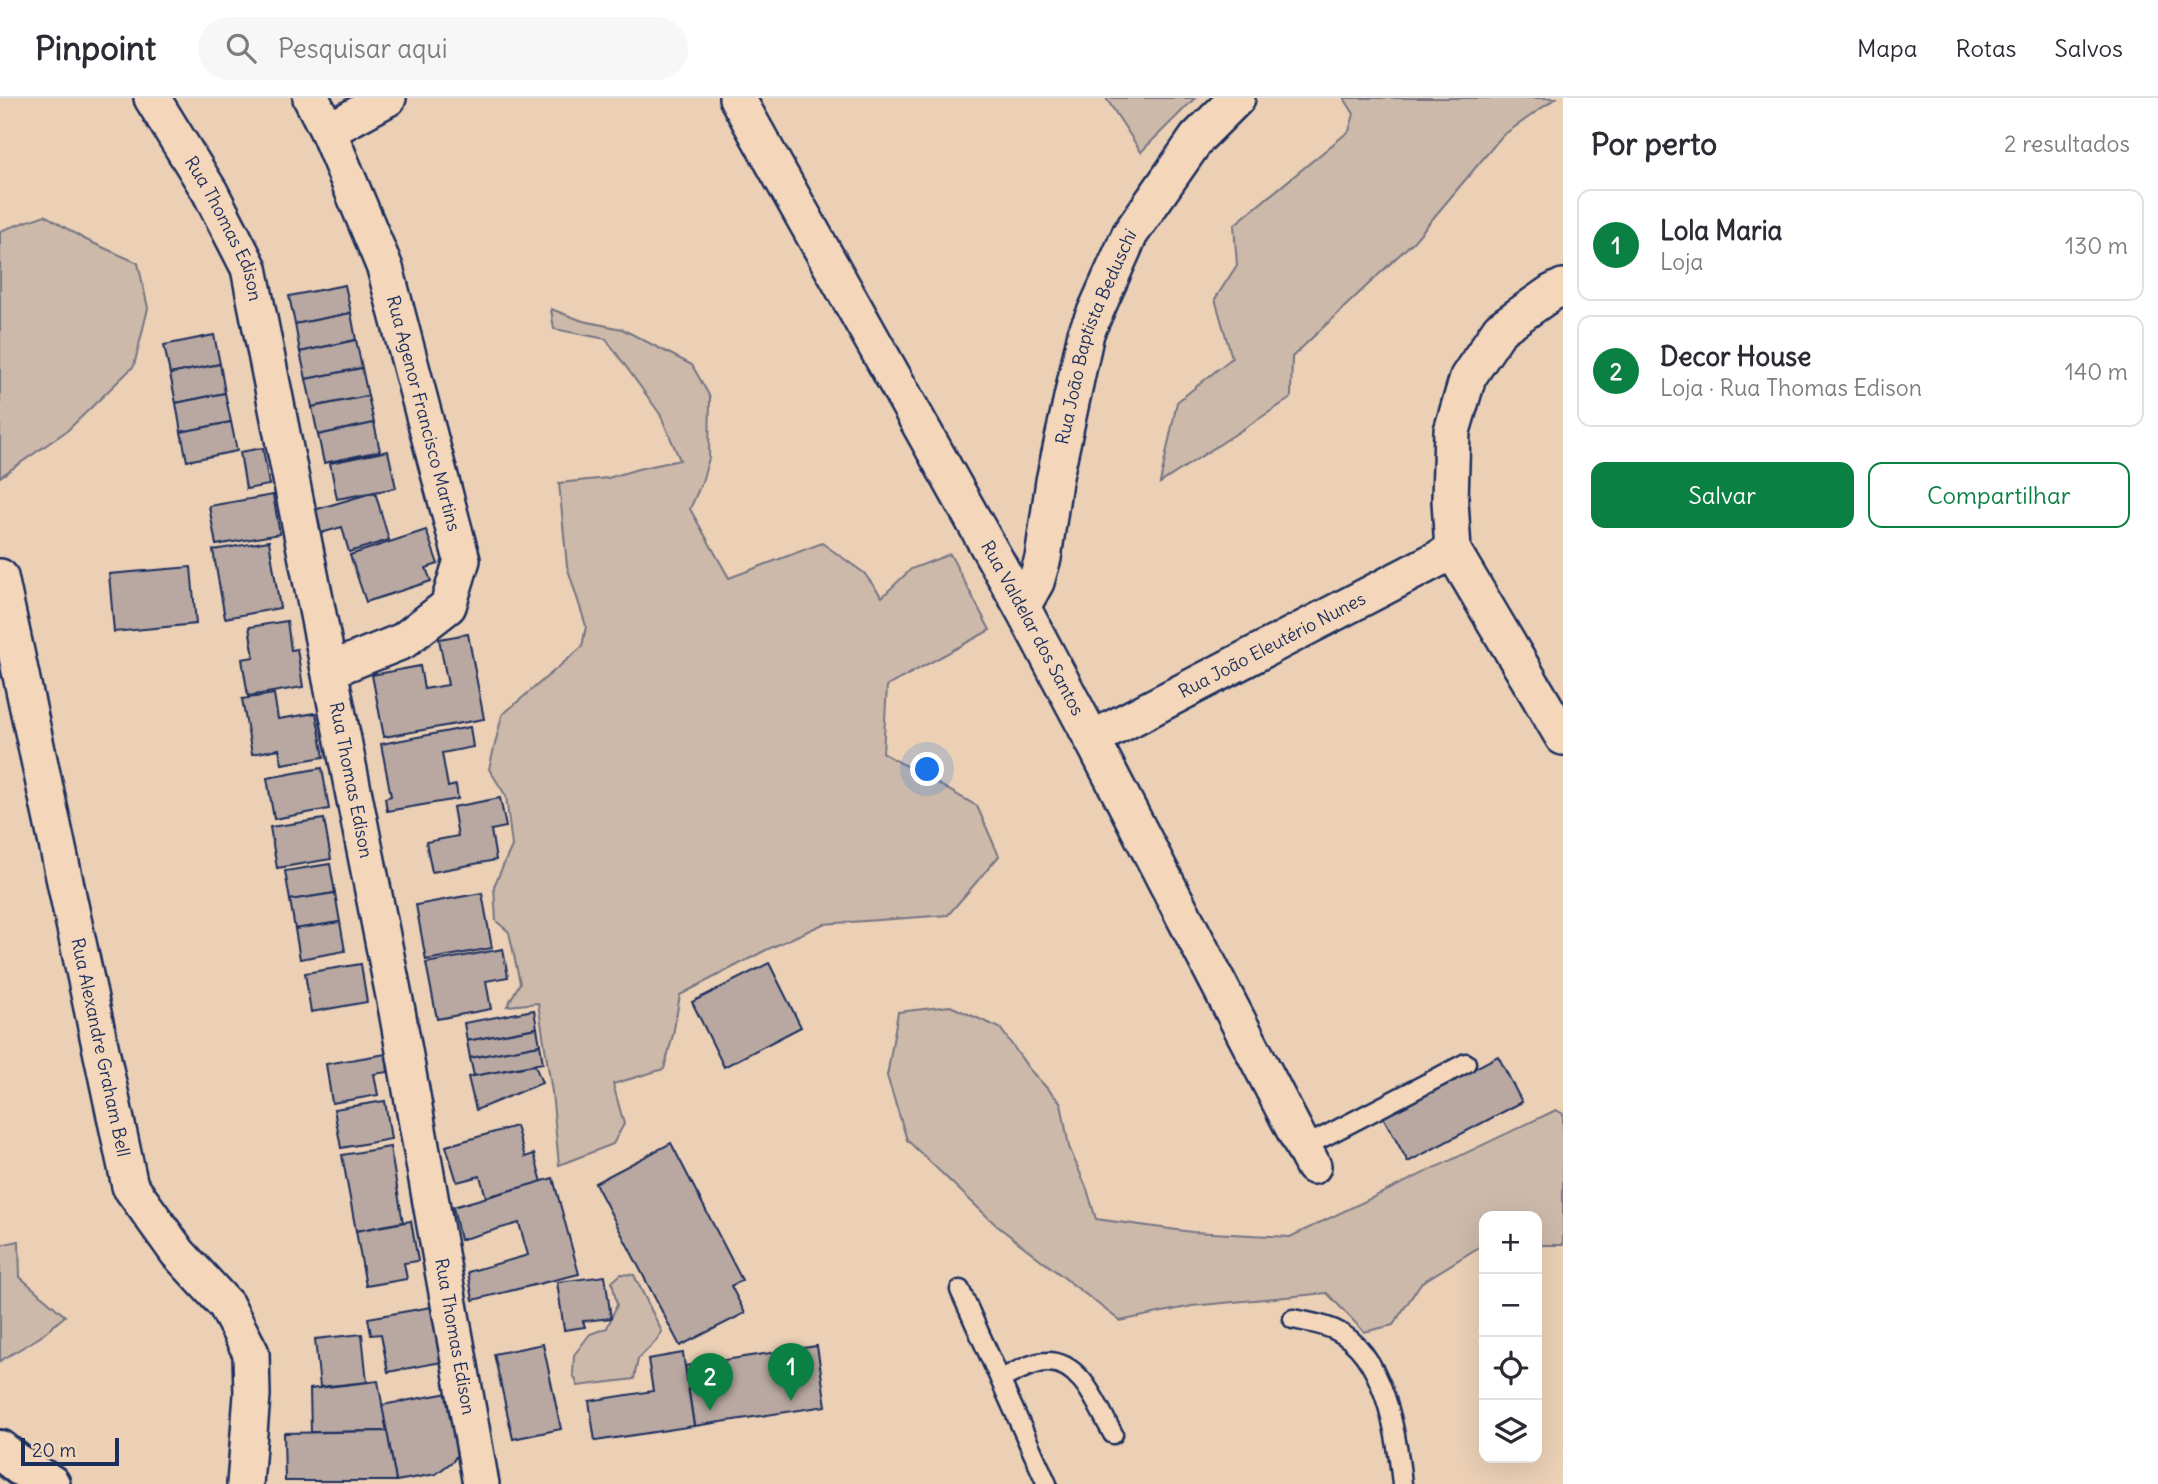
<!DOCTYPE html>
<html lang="pt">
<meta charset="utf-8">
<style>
body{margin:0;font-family:Delius,sans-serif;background:#f7f7f7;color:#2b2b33}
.controls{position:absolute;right:21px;bottom:21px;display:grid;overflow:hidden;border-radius:14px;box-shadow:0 7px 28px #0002}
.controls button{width:63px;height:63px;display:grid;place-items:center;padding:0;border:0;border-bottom:2px solid #e1e1e2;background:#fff;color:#2b2b33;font:35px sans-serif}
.scale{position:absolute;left:21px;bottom:18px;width:98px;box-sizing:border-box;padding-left:7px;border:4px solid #1b2f5e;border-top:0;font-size:19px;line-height:24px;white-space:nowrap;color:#1b2f5e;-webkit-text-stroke:5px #f4d7ba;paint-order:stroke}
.you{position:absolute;left:928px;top:672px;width:24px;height:24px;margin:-18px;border:5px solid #fff;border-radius:50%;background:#1a73e8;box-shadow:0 0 0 10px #1a73e833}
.badge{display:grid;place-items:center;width:46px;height:46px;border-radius:50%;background:#0b8043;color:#fff;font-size:23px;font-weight:700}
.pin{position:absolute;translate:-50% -58px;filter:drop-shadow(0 2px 4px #0008)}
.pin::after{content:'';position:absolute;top:37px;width:24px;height:21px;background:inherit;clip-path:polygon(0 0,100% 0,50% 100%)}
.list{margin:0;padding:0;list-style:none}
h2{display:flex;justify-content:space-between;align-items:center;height:91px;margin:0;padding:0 28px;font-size:30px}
h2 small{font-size:23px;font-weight:400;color:#7c7c81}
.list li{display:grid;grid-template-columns:46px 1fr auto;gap:21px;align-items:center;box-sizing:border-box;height:112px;margin:0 14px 14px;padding:0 14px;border:2px solid #e1e1e2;border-radius:14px}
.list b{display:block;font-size:26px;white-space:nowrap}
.list p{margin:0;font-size:23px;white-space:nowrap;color:#7c7c81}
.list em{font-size:23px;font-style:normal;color:#7c7c81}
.actions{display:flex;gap:14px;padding:21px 28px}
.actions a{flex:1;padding:16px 0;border:2px solid #0b8043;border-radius:14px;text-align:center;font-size:24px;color:#0b8043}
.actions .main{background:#0b8043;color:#fff}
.icon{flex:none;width:38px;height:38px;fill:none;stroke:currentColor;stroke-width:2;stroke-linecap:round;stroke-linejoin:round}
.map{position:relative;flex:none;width:1563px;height:1386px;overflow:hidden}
header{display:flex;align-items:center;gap:42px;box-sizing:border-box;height:98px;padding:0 35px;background:#fff;border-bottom:2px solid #e1e1e2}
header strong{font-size:33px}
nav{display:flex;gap:38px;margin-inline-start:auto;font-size:24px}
.search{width:490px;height:63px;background:#f7f7f7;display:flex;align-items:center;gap:18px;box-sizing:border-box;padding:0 24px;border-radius:38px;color:#7c7c81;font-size:26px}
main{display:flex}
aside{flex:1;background:#fff}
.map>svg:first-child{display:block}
</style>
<header>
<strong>Pinpoint</strong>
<div class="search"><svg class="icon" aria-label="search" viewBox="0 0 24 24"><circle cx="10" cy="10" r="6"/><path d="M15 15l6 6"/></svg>Pesquisar aqui</div>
<nav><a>Mapa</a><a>Rotas</a><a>Salvos</a></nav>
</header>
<main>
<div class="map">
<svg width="1563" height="1386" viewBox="0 0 1563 1386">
<rect width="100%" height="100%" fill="#ebd0b6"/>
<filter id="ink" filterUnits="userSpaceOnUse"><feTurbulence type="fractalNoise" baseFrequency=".0143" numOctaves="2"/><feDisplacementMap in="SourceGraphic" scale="14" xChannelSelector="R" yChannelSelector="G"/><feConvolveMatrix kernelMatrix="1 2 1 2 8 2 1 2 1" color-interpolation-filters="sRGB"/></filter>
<g filter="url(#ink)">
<g fill="#cdb9a9" stroke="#747484" stroke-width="2">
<path d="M1106 0H1195L1141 54Z"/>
<path d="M1344 0H1556L1502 38 1414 143 1292 259 1291 300 1160 385 1177 304 1232 260 1215 201 1237 167 1234 127 1349 33 1354 16Z"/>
<path d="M45 117 84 141 138 165 148 210 134 268 68 332 0 379V133Z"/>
<path d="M551 211 583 223 622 231 692 267 710 299 709 360 702 384 690 411 729 480 822 445 864 475 882 499 911 471 950 456 990 532 887 588 883 655 977 708 999 758 948 817 823 826 766 852 680 897 673 937 664 971 613 986 624 1026 613 1046 559 1067 552 994 538 905 507 908 520 885 509 834 496 823 494 788 512 748 506 698 489 671 502 617 582 549 586 528 567 468 559 385 608 380 638 371 680 362 660 316 606 241 554 231Z"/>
<path d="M950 908 1000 930 1030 972 1061 1005 1069 1049 1087 1091 1096 1121 1192 1134 1290 1139 1556 1012 1563 1016V1147H1537V1118H1484V1146L1421 1185 1393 1227 1364 1234 1327 1195 1192 1208 1120 1223 996 1127 907 1042 887 978 898 914Z"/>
<path d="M19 1143 20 1179 65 1218 40 1239 0 1263V1147Z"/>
<path d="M621 1176 634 1177 662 1234 655 1244 638 1261 634 1281 578 1288 573 1276 574 1257 590 1236 607 1230 617 1207 612 1184Z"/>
</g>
<g fill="#b8a8a1" stroke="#1b2f5e" stroke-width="2">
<path d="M345 187 351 215 295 226 289 198Z"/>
<path d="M351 215 356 242 300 254 295 226Z"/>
<path d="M214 237 220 266 170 276 164 247Z"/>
<path d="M356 242 362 270 306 281 300 254Z"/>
<path d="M220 266 225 295 176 305 170 276Z"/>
<path d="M362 270 368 298 312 309 306 281Z"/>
<path d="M225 295 231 324 181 334 176 305Z"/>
<path d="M368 298 374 325 318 337 312 309Z"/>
<path d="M231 324 237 353 187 363 181 334Z"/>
<path d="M374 325 380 353 324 365 318 337Z"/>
<path d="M263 350 269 387 246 391 240 354Z"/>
<path d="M388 353 396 390 337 401 330 365Z"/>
<path d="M375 394 389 442 349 454 342 429 321 435 314 412Z"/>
<path d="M273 397 280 436 216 447 209 408Z"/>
<path d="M426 432 438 466 426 470 431 483 366 504 350 457Z"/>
<path d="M269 443 280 510 225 520 213 452Z"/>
<path d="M191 469 196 526 114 534 109 476Z"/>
<path d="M287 523 291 552 297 551 303 589 248 598 242 561 254 559 249 529Z"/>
<path d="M468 536 484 621 384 639 372 577 420 568 424 591 448 587 439 541Z"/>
<path d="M274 596 278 621 316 615 324 659 282 666 279 651 252 656 242 601Z"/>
<path d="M470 629 473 649 442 655 448 689 456 687 458 701 387 713 385 700 391 698 381 646Z"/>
<path d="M322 670 329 711 274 721 267 680Z"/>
<path d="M500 700 506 729 491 732 496 762 432 774 426 744 458 738 453 709Z"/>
<path d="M324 721 331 761 277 770 270 729Z"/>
<path d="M330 766 335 795 290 802 285 773Z"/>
<path d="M335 795 340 824 295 831 290 802Z"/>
<path d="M482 795 492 850 426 862 416 807Z"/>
<path d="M340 824 345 853 300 861 295 831Z"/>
<path d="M503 851 508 879 486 883 491 911 437 921 426 865Z"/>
<path d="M769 865 801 929 724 969 692 904Z"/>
<path d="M361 866 367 904 311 914 305 875Z"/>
<path d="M534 912 537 930 467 943 464 925Z"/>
<path d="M537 930 540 947 470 960 467 943Z"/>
<path d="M540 947 543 965 474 978 470 960Z"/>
<path d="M386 956 388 974 374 976 378 997 332 1005 326 966Z"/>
<path d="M1498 958 1522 1004 1408 1064 1383 1019Z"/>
<path d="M535 967 542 985 476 1012 468 979Z"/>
<path d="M385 1003 391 1041 341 1050 334 1011Z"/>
<path d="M516 1028 525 1059 534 1056 542 1084 486 1099 480 1078 457 1084 446 1048Z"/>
<path d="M671 1045 742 1182 731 1188 745 1215 680 1248 595 1085Z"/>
<path d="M390 1049 403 1124 356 1133 342 1057Z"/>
<path d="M553 1080 579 1176 473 1202 468 1174 528 1157 519 1125 460 1142 453 1109Z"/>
<path d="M411 1123 418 1163 404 1165 407 1181 366 1188 356 1133Z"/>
<path d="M605 1178 611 1220 583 1223 585 1229 564 1232 557 1184Z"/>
<path d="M437 1208 447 1263 388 1274 381 1236 371 1237 368 1220Z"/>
<path d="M362 1236 367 1284 320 1289 315 1241Z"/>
<path d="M543 1246 561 1331 513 1341 494 1256Z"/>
<path d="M817 1248 826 1308 694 1328 685 1268Z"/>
<path d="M683 1255 694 1328 595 1343 589 1303 653 1293 648 1261Z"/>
<path d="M378 1283 387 1333 311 1334 310 1291Z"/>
<path d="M454 1294 464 1346 453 1363 436 1376 396 1383 382 1307Z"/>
<path d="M387 1333 396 1383H285L284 1335Z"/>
</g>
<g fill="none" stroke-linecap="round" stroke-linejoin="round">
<g stroke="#1b2f5e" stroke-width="23">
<g id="service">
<path d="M1304 1049 1466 965"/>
<path d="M960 1192 1047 1386"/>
<path d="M1293 1221C1307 1224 1322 1226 1335 1232 1385 1255 1397 1338 1402 1386"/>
<path d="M1001 1281C1014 1275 1032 1264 1047 1264 1082 1263 1098 1310 1113 1336"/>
</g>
</g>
<g stroke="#1b2f5e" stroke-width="40">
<g id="minor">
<path id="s1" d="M152 0 210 94 249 170 397 913 481 1386"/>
<path id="s2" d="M311 0 328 33 385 170 462 462 448 508 403 543 330 572"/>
<path id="s3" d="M737 0 1022 509 1092 641 1313 1068"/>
<path d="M328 33 388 0"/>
<path d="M1563 189 1551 195 1500 231 1468 279 1452 333 1450 402 1453 453 1563 639"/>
<path id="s4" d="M0 479 130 1088 178 1155 226 1207 251 1255 252 1297 245 1386"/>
<path id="s5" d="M1022 509 1036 484 1043 460 1054 383 1086 235 1130 136 1197 40 1237 0"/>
<path id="s6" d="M1092 641 1453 453"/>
</g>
</g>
<g stroke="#1b2f5e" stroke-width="44">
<path id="secondary" d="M0 1352 20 1368 50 1386"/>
</g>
<use href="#service" stroke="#f4d7ba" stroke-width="18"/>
<use href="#minor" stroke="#f4d7ba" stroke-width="35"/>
<use href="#secondary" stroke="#f4d7ba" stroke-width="38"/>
</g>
</g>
<g text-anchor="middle" stroke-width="6" stroke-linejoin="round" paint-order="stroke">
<g font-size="18" fill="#1b2f5e" stroke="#f4d7ba">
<text dy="6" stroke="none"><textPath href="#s1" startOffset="150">Rua Thomas Edison</textPath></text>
<text dy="6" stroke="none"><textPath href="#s5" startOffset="282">Rua João Baptista Beduschi</textPath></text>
<text dy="6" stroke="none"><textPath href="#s2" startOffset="336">Rua Agenor Francisco Martins</textPath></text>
<text dy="6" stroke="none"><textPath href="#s3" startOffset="607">Rua Valdelar dos Santos</textPath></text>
<text dy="6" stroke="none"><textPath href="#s6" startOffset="203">Rua João Eleutério Nunes</textPath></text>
<text dy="6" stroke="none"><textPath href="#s1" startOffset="718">Rua Thomas Edison</textPath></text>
<text dy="6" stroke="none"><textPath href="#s4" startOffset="481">Rua Alexandre Graham Bell</textPath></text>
<text dy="6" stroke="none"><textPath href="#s1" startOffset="1284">Rua Thomas Edison</textPath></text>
</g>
</g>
</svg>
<div class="controls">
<button>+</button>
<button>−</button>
<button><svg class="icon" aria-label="locate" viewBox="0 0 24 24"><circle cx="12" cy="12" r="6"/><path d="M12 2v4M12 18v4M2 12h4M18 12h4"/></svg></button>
<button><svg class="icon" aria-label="layers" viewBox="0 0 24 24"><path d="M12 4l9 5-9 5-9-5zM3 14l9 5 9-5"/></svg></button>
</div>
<div class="scale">20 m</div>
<div class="you"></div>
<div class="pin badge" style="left:791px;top:1303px">1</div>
<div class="pin badge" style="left:710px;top:1313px">2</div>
</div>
<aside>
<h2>Por perto<small>2 resultados</small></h2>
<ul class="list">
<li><span class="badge">1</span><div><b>Lola Maria</b><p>Loja</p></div><em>130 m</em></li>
<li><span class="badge">2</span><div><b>Decor House</b><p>Loja · Rua Thomas Edison</p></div><em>140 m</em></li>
</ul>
<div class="actions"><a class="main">Salvar</a><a>Compartilhar</a></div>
</aside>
</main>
